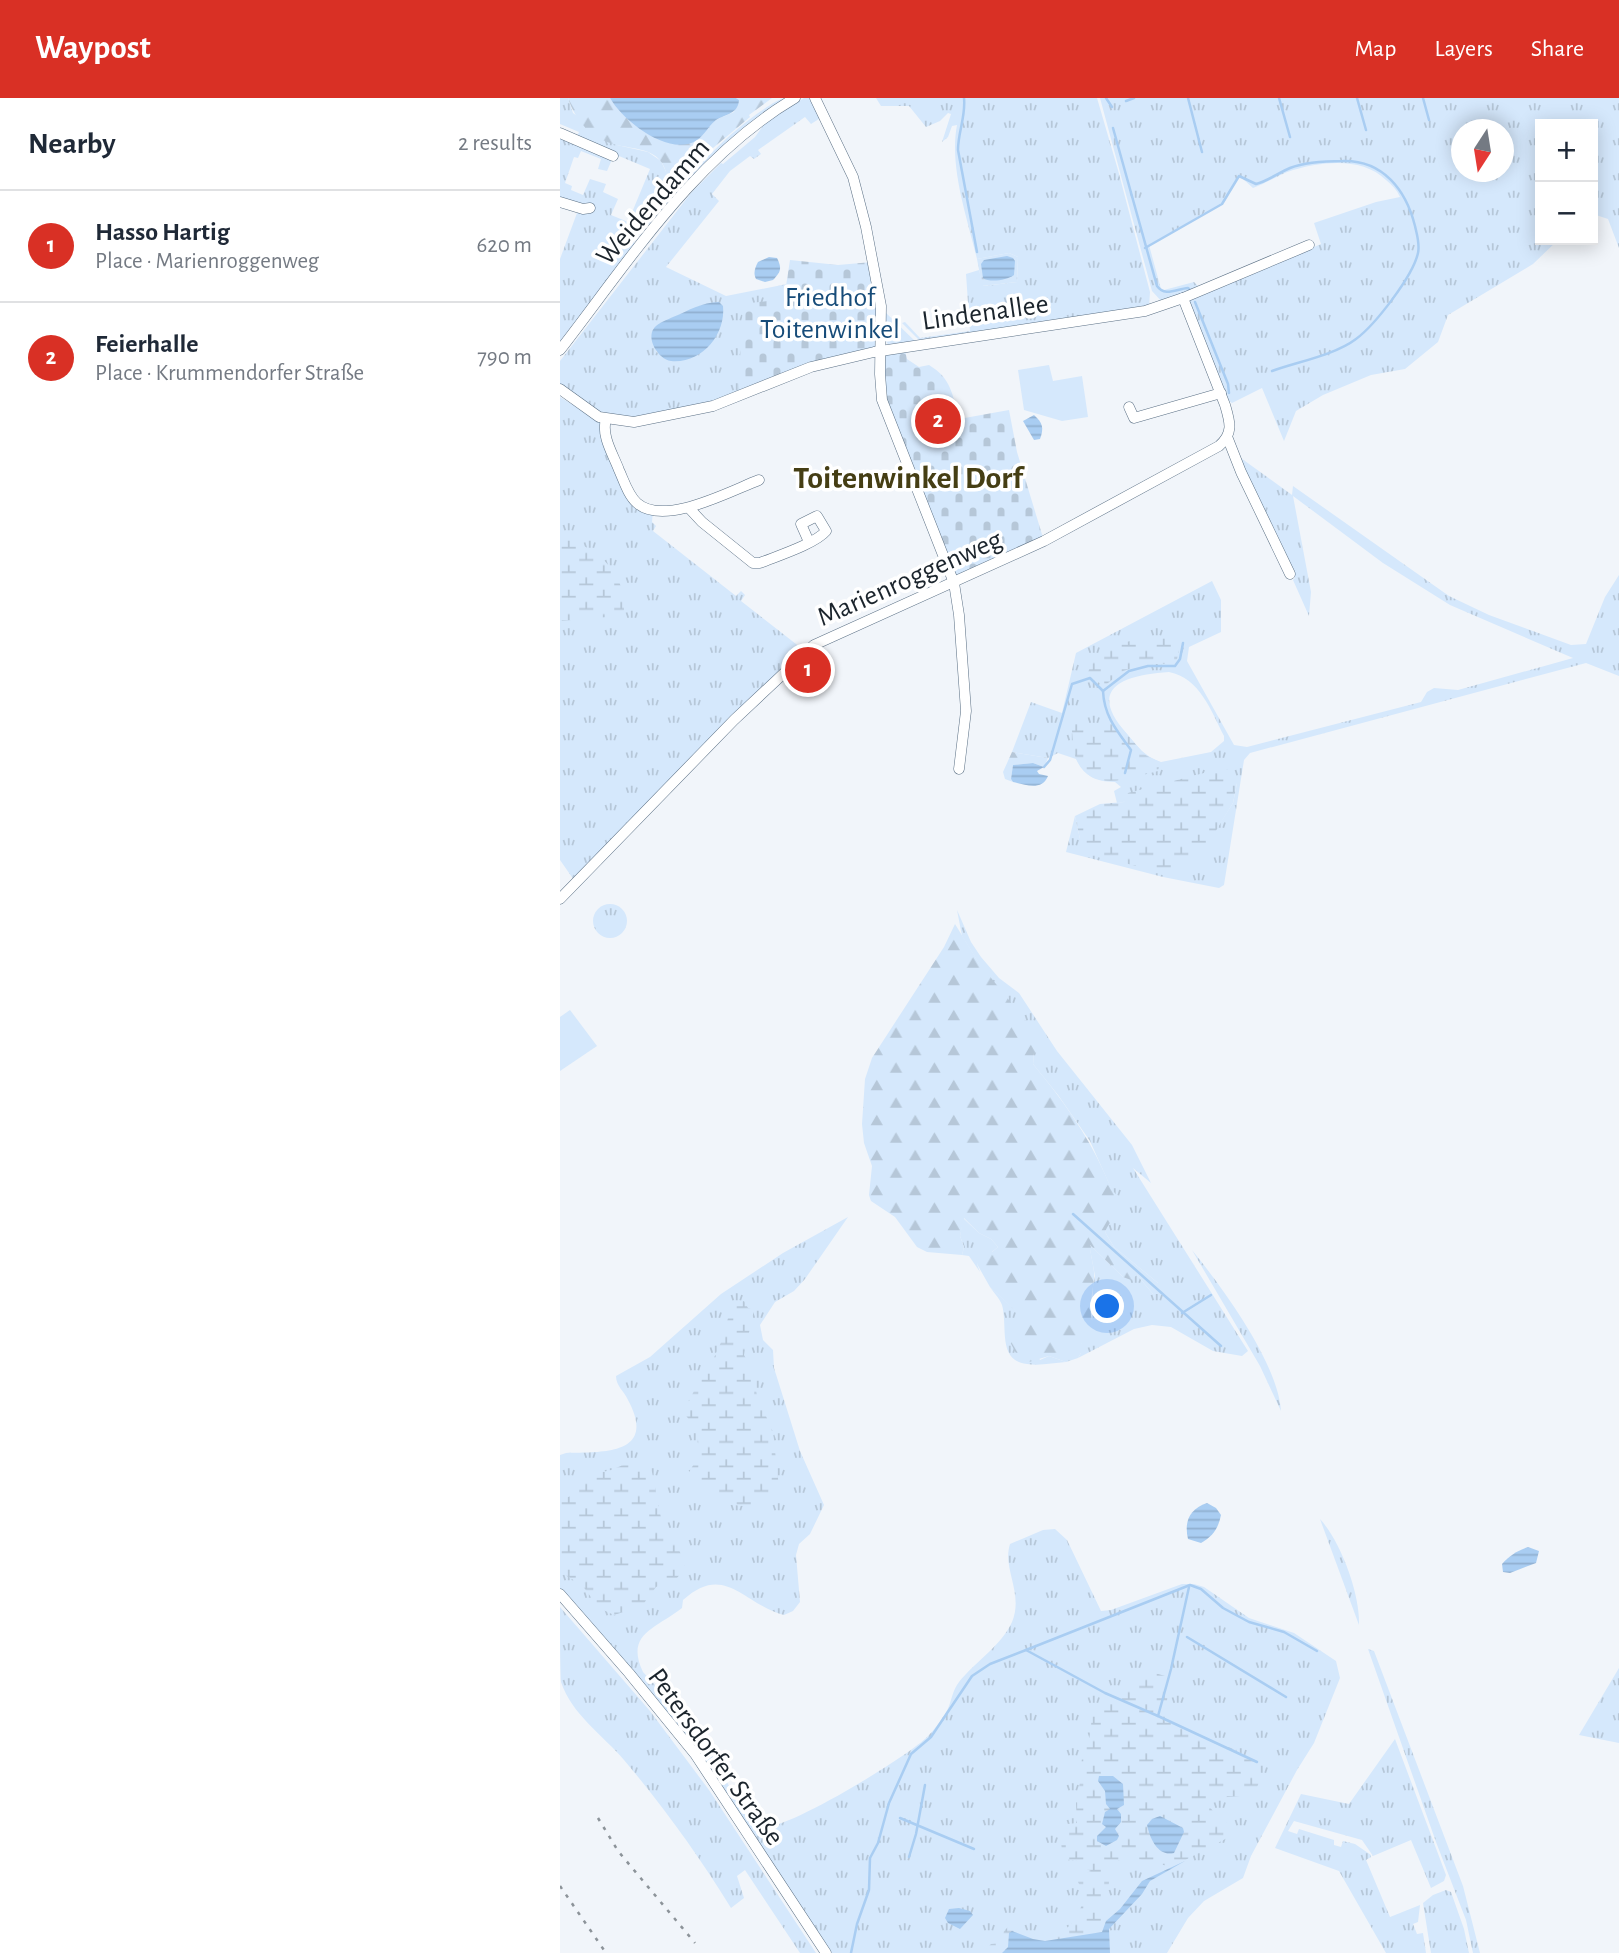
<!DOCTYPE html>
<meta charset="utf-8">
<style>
body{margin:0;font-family:"Alegreya Sans",sans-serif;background:#f6f6f7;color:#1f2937}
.controls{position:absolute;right:21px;top:21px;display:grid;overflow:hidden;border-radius:0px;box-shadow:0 4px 18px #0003}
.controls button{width:63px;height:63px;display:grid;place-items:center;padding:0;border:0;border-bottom:2px solid #e0e1e3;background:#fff;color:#1f2937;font:35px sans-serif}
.compass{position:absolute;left:891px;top:21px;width:63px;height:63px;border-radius:50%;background:#fff;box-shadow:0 4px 18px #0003;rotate:192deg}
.you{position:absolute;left:548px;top:1209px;width:24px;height:24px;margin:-18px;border:5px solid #fff;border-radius:50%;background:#1a73e8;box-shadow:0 0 0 10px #1a73e833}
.badge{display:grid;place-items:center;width:46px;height:46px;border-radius:50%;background:#d93025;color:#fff;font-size:23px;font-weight:700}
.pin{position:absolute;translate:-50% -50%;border:4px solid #fff;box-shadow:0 2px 7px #0006}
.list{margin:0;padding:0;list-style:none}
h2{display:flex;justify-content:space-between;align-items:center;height:91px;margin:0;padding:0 28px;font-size:30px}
h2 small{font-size:23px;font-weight:400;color:#747a83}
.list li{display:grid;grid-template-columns:46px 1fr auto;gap:21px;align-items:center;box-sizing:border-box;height:112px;padding:0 28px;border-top:2px solid #e0e1e3}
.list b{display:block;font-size:26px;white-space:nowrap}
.list p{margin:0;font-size:23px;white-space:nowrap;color:#747a83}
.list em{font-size:23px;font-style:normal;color:#747a83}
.map{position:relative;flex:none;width:1059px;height:1855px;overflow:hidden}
header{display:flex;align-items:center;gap:42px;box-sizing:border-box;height:98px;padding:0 35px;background:#d93025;color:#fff}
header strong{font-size:33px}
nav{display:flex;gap:38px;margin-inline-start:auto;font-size:24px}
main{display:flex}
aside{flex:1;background:#fff}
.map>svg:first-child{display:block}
</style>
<header>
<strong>Waypost</strong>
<nav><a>Map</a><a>Layers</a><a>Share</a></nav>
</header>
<main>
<aside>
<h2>Nearby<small>2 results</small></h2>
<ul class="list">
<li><span class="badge">1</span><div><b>Hasso Hartig</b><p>Place · Marienroggenweg</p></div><em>620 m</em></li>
<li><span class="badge">2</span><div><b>Feierhalle</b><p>Place · Krummendorfer Straße</p></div><em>790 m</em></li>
</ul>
</aside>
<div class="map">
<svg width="1059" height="1855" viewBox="0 0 1059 1855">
<defs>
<pattern id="grass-tufts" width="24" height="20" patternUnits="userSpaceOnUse" patternTransform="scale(1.75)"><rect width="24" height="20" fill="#d5e8fc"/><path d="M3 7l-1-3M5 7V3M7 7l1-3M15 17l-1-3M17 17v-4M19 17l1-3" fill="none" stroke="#b6c7d8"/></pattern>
<pattern id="forest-firs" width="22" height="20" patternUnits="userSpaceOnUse" patternTransform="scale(1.75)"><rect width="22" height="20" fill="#d5e8fc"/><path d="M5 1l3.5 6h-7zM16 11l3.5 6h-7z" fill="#b6c7d8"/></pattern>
<pattern id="wetland-marsh" width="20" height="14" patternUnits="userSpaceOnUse" patternTransform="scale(1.75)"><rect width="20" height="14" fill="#d5e8fc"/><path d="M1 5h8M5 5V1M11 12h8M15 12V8" fill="none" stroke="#b6c7d8"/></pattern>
<pattern id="cemetery-stones" width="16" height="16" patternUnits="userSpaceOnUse" patternTransform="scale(1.75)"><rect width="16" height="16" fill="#d5e8fc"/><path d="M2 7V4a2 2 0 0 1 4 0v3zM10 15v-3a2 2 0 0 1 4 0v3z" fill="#b6c7d8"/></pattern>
<pattern id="water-rules" width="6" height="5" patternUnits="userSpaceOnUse" patternTransform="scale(1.75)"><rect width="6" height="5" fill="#a9cdf2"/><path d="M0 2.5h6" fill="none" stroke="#91b0d0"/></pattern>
</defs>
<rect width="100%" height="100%" fill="#f1f5fa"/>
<g fill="url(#grass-tufts)" fill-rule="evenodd">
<path d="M0 0H8L13 15 57 47 88 54 101 63 107 76 109 97 72 138 69 144C82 128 96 115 110 100 142 65 164 38 204 11 212 6 219 0 228 0L182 33 88 127 80 131 73 144 75 146 0 243V161L17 115 24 114 0 104V35L15 42 19 34 0 26ZM21 53 41 61 38 71 47 73 53 59 57 60 59 58 90 71 68 124 51 117 58 101 43 94 46 86 30 81 23 97 11 92 12 88 5 85 14 59 18 60Z"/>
<path d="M244 0H251L262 19 251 26 245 19 198 52 201 56 194 61 190 58 170 73 152 96 159 103 106 169 166 198 227 186 225 201 178 299 74 324 46 321 0 291V263L131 95 161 65 163 66 195 39 205 25ZM142 207 97 255 93 245V231L99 226Z"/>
<path d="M316 0H537L558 72 590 194 589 209 361 244 342 225 345 224 360 240 410 233 406 176 419 172 423 188 457 184 458 159 449 155 417 161C407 119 389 69 397 27L392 28 388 39 382 44 391 16 388 15 380 23 366 29 349 8H321Z"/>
<path d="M540 0H1059V150L1048 121 1033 116V26H980V142H998L973 166 888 217 878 244 845 271 811 277 763 297 736 313 724 343 702 290 672 305 665 300 626 202 636 200 761 146 754 125 816 104 840 99C837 92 832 87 826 82 803 59 763 63 733 72 720 76 707 85 693 90L682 80H678L665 103 589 147 601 191 604 192 634 184 638 188 603 205 592 193ZM902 32H944V74H902Z"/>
<path d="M325 214 356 244 328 246 325 242Z"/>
<path d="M0 299 36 321 44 323 71 398 93 412 92 424 96 428 93 433 176 498 181 493 185 497 181 503 245 553 16 785 0 762Z"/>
<path d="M678 358 732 397 733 388 889 498 929 517 1011 547 1026 546 1045 499 1059 477V578L1026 565 690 655 684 662 664 787 659 790 603 779 506 754 515 718 520 741 648 744 673 705 677 685 557 705 554 693 561 689 555 684C533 683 527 679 516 661L498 655 488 660 452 654 471 604 502 615 516 555 652 483 661 502V534L629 549 627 563 674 647 687 649 861 604 867 594 874 590 898 592 1013 560 890 507 823 465 733 398 751 494 749 518 733 482 735 480ZM609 574C640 580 651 613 664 638V643L651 654 601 664C585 659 577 648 567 636 525 589 565 577 609 574Z"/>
<circle cx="50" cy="823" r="17"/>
<path d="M397 812 411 844 421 859 439 880 459 895 497 953 572 1047 591 1085 573 1070 688 1253 682 1258 653 1253 611 1229 592 1227 574 1231 518 1260 521 1255V1246L532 1224 533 1188 535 1178 529 1146 563 1179 577 1177 593 1196 598 1185 554 1149 545 1134 555 1099 530 1043 498 997 473 966 474 954 402 838Z"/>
<path d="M288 1119 245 1181 234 1193 215 1204 200 1227 203 1242 213 1252 214 1270 240 1353 264 1407 250 1436 239 1446 236 1457 240 1504 233 1513 224 1517C183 1506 165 1464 123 1502L122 1510C95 1531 65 1536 83 1574L139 1634 187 1720C192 1725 197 1729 205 1729 232 1729 347 1659 367 1639 375 1631 385 1618 389 1608 392 1600 393 1592 399 1584 415 1564 441 1548 452 1524 464 1495 442 1471 450 1446L483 1432 495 1431 507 1442 541 1513 551 1512 622 1486H634L644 1489 689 1520 734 1535 776 1563 780 1580 754 1645 737 1672 691 1758 683 1780 644 1803 628 1820 607 1855H272L204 1755 60 1561 0 1490V1357L6 1355C41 1354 98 1358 68 1302 64 1293 56 1288 56 1278L90 1259 161 1196 223 1155Z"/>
<path d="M403 1120 419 1135 431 1141 438 1149 417 1166 420 1174 409 1158 402 1157 404 1149 400 1138Z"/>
<path d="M632 1152C662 1189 718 1265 721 1313L700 1268Z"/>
<path d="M430 1189 463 1219 480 1262 489 1258 506 1264C493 1265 480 1268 467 1266 437 1263 448 1228 442 1207 440 1201 434 1195 430 1189Z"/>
<path d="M760 1421C781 1444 800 1496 799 1527Z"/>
<path d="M0 1509 90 1613 149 1692 256 1855H240L185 1772 177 1778 184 1800 171 1810C139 1758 103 1708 64 1662 43 1637 12 1617 1 1584 0 1568 0 1527 0 1509Z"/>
<path d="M808 1551 814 1553 903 1788 920 1855H913L906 1822 876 1744Z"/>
<path d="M1059 1570V1645L1019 1637Z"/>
<path d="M835 1641 886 1777 884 1783 871 1790 851 1742 813 1758 802 1742 734 1723 728 1733 737 1736 739 1731 774 1742V1747L781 1749 783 1743 795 1746 811 1757V1759L806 1762 830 1819 860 1807 858 1824 853 1826 857 1836 863 1835 866 1855H826L779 1773 715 1750 741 1696 789 1706Z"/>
<path d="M886 1792 891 1794 904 1831 909 1855H871L863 1805 873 1797Z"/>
</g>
<g fill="url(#forest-firs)">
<path d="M8 0H50C63 21 109 55 134 43 142 40 143 33 149 27 156 21 165 18 174 14L179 2 176 0H212L189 17 190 19 153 50 109 97C108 85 108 75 102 65 92 50 73 51 57 47 32 41 16 24 8 0Z"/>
<path d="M452 654 488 660 484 669 473 665 453 667 451 681 453 684 445 681 443 674Z"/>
<path d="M395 826 419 865 487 949 481 954 474 955 473 966C501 1000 526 1034 544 1074 550 1087 553 1097 565 1104 559 1117 550 1121 545 1134L554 1149 598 1185 600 1192 598 1196H593L577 1177 571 1182 563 1179 530 1147C530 1157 535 1170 534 1180 533 1195 526 1218 536 1230 534 1240 530 1242 521 1246V1255L518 1260 506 1264 489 1258 469 1264 458 1259 449 1242 462 1219 430 1189 417 1166 424 1152 432 1154 438 1149 431 1141 419 1135 404 1120 400 1138 404 1149 402 1157 367 1154 357 1149 335 1119 311 1103 309 1097 312 1068 304 1045 302 1026 305 981 312 960 384 849Z"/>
</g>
<g fill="url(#wetland-marsh)" fill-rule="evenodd">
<path d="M449 155 458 159 457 184 422 188 417 161Z"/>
<path d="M0 436C35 452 65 469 64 512L59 518 0 523Z"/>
<path d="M591 539H622L617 561 611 566H586L563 573 543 589 534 579 527 577C539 544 560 546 591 539Z"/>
<path d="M554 621 585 657 600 664 598 673C571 680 532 695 517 663 512 652 513 636 511 624 527 629 539 630 554 621Z"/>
<path d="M659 671H667L677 685 673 705 649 744 609 776 540 759 520 741 515 718 540 706 564 704 568 695Z"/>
<path d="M184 1203 188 1210 194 1212 184 1257 193 1273 197 1298 213 1334 219 1390C215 1403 208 1407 195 1408 166 1410 145 1399 128 1376L142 1352 138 1346 135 1330 122 1312 129 1303 138 1285 147 1275 163 1240 169 1216 174 1207Z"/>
<path d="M73 1363H83L92 1374 102 1425 120 1454 125 1470 117 1480 96 1489 82 1508 54 1517 39 1510 22 1487 0 1474V1402C13 1399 23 1388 30 1377L51 1372Z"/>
<path d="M595 1575 605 1578 608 1591 606 1615C636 1636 669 1647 699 1665L701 1682 692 1697 644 1701 655 1716 668 1726 673 1734 671 1738 612 1769 569 1759 546 1767C555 1796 541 1791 540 1812L548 1817 544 1830 548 1831 550 1855H422L431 1846 442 1845 444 1833 448 1829C452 1830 455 1830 459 1831 470 1832 478 1840 490 1838 513 1834 531 1805 518 1784L519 1778 531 1773 524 1770 518 1763 503 1761 501 1744 507 1726 517 1725 516 1705 522 1674 521 1671 523 1647 529 1642 531 1629 532 1613 536 1608 555 1597 564 1586 563 1582 570 1579 583 1580ZM538 1683 561 1716V1724L555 1731 552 1744 546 1748 537 1743V1737L546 1729 550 1711 546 1706 545 1693Z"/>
</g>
<g fill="url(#cemetery-stones)">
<path d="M230 162 278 167 312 164 319 203V245L315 250 251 269 178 299 183 206 224 201Z"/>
<path d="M344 248 347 261 359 269 369 267C392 281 392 296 399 321L449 312 457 354 484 443 394 485 325 315 322 252Z"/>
</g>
<g fill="#d5e8fc">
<path d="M489 267 493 283 522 278 528 319 502 323 464 312 458 272Z"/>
<path d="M10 912 37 948 0 973V919Z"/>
</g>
<g fill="url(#water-rules)">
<path d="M50 0H176L179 2C178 16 166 16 156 22 148 28 145 37 137 42 110 60 63 23 50 0Z"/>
<path d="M447 158 453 160 455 163 454 177C447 182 430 185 423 180L421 166 424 162Z"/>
<path d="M209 159 217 160C222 170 221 174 213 182L205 184 196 181C193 175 195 170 198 164Z"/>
<path d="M159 204 163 208C166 237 141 266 111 263 98 261 86 241 94 230 99 224 107 222 113 219 128 213 142 204 159 204Z"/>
<path d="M474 317C483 325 484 330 480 341L474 342 463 323Z"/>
<path d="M473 665 484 669 477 673 479 676 488 678C482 693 466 687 453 684L451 681 453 667Z"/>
<path d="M647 1405 656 1410 661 1417C658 1431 653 1438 641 1445L628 1441C624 1424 629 1411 647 1405Z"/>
<path d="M968 1449 979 1453 976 1465 950 1475 943 1474 942 1466C950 1457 957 1453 968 1449Z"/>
<path d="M539 1678H553L563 1686 564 1707 557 1711 561 1716V1724L555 1731 559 1738 557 1742 546 1748 537 1743V1738L546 1729 542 1726 545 1714 550 1711 546 1706 545 1693 538 1683Z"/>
<path d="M600 1718 623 1730 624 1734 614 1755C598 1759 590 1741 587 1727L592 1721Z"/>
<path d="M625 1763 590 1783 582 1796 549 1831 550 1855H442L448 1849 449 1835 452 1833 473 1841 485 1843 542 1834 546 1823 560 1811 582 1783Z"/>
<path d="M399 1810 410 1813 413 1817 400 1831 388 1825 385 1820 389 1811Z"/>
</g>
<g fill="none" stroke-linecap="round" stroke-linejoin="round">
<g stroke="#a9cdf2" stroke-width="2.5">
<path d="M404 0C406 18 398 34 398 52L417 154"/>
<path d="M546 0 552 9"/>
<path d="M628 0 642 54"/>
<path d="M719 0 730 39"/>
<path d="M797 0 806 32"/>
<path d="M863 0 869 22"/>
<path d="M566 3 574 0"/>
<path d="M553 30 597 188C605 199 616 191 628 190L630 192"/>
<path d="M585 150 662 106 679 78 696 86C708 83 718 75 730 70 745 64 766 63 783 63 823 62 846 92 855 128 857 137 860 146 858 155 853 178 815 227 796 241 775 257 737 264 712 273"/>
<path d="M635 204 668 286 669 295"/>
<path d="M543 593C544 618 557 633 571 652L565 675"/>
<path d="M484 669 490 662 512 586 530 580 543 593 569 573 588 568H615L620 561 623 545"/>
<path d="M513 1116 661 1248"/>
<path d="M622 1215 651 1197"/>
<path d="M629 1489 611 1571 598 1618 697 1664"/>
<path d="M627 1539 726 1599"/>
<path d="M466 1552 630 1487 641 1491 663 1510 689 1524 724 1534 757 1553"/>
<path d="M340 1720 414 1751"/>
<path d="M349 1759 356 1736 365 1687"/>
<path d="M291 1855 297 1826 309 1792 310 1760 318 1745 329 1705 351 1656 371 1639 412 1578 430 1566 466 1552 545 1595 598 1618"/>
</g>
<g stroke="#5b7085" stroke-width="11">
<g id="minor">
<path d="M255 0 293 79 306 129 321 208 320 276 322 302 394 485 399 517 406 613 399 671"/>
<path d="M0 35 53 58"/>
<path d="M0 104 23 111 30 110"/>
<path d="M0 252C69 163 136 58 235 0"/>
<path d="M0 291 39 319 74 324 153 308 251 269 314 254 585 213 623 200 749 147"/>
<path d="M569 309 574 320 661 295"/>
<path d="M46 321C41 338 53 356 59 372 64 383 68 397 77 405 104 429 170 393 199 382"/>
<path d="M668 341 681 374 730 476"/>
<path d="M129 410 142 424 193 465H200C217 458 255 446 266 433L257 418 241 426 249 444"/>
<path d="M0 801 174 622 254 547 484 443 659 348C674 335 670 324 665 307L623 200"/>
<path d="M0 1496 69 1575 135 1656 266 1855"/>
</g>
</g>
<use href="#minor" stroke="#fff" stroke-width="10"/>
<g stroke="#8c9399" stroke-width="2.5" stroke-dasharray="3.5 7" stroke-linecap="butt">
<path d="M38 1720 58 1753 135 1845"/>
<path d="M0 1788 46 1855"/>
</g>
</g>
<g text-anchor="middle" stroke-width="7" stroke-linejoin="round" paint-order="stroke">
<g font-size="28" fill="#1b242c" stroke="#fff">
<text transform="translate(92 103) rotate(-49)" y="10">Weidendamm</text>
<text transform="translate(425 213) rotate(-8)" y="10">Lindenallee</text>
<text transform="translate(349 479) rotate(-24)" y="10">Marienroggenweg</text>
<text transform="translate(157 1658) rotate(54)" y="10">Petersdorfer Straße</text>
</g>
<g font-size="28" fill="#174c79" stroke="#fff">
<text x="270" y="208">Friedhof<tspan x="270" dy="32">Toitenwinkel</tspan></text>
</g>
<g font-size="32" font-weight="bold" fill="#453e14" stroke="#fff">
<text x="348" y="390">Toitenwinkel Dorf</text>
</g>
</g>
</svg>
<div class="controls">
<button>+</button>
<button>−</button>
</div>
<svg class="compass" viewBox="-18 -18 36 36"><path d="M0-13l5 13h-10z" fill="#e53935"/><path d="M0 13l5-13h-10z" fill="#747a83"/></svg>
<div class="you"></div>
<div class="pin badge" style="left:248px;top:572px">1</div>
<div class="pin badge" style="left:378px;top:323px">2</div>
</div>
</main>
